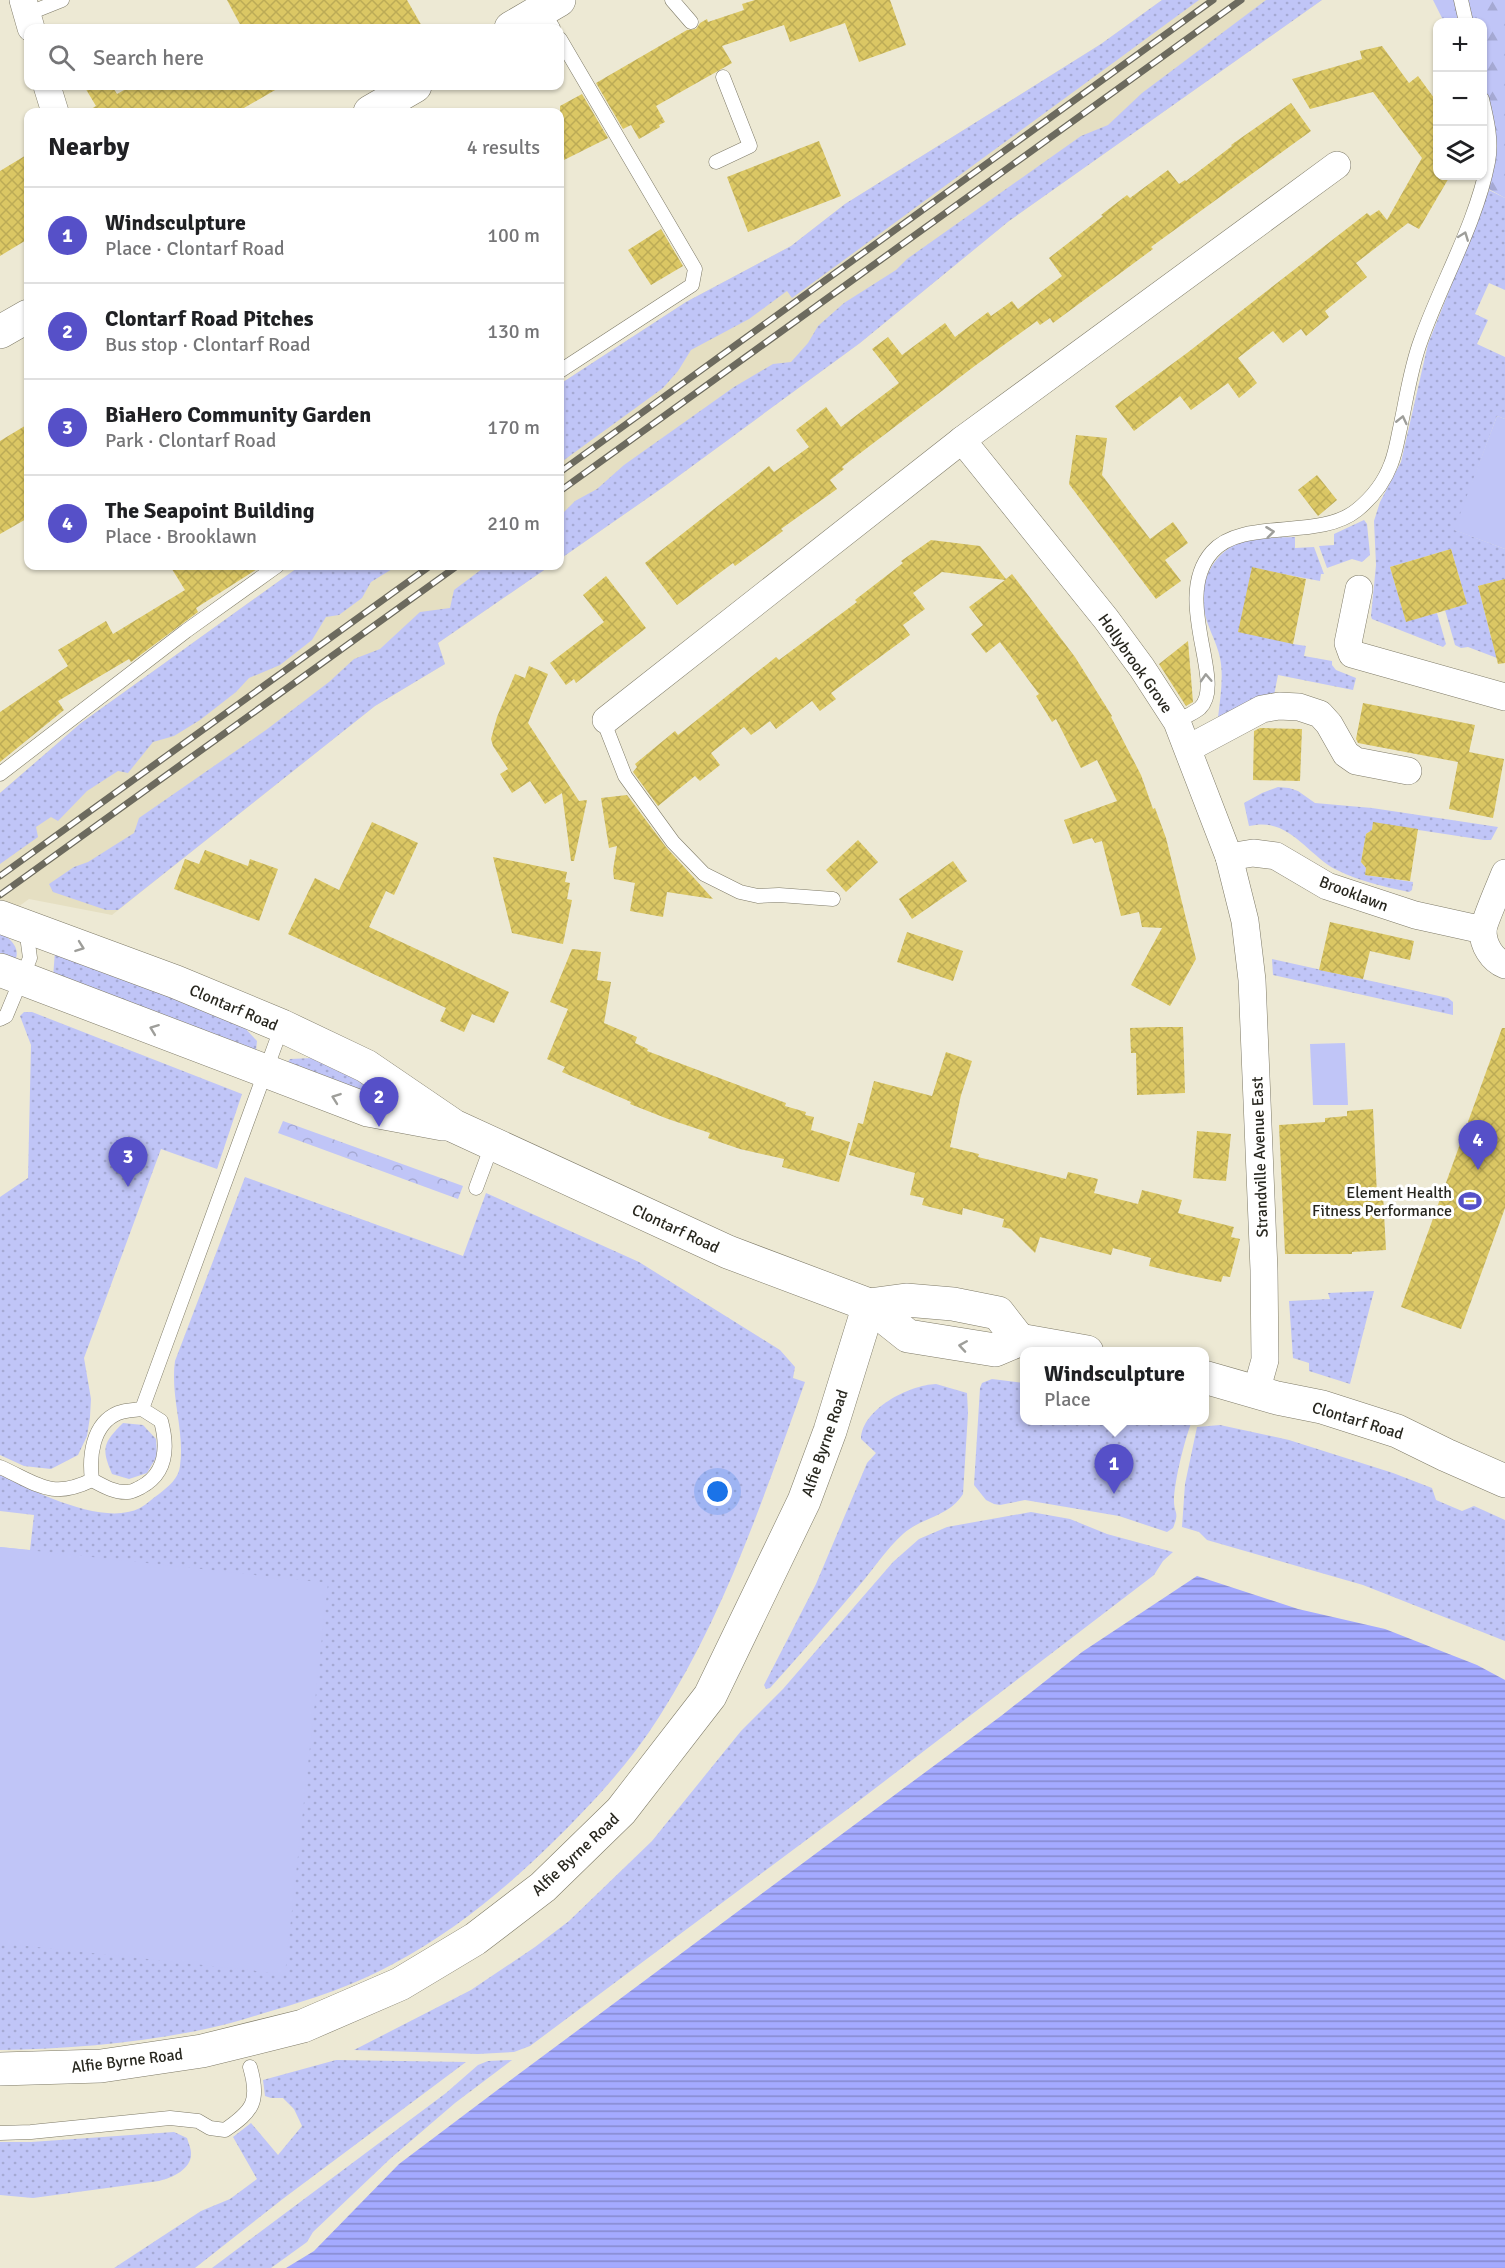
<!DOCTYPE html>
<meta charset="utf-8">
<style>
body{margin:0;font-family:Signika,sans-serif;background:#f2f2f2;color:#202124}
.controls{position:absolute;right:18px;top:18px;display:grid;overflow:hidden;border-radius:12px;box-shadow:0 2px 4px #0004}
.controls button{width:54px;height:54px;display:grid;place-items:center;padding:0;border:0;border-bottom:2px solid #e0e0e0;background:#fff;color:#202124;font:30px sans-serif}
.you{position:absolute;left:718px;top:1492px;width:21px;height:21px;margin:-15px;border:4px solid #fff;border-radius:50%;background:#1a73e8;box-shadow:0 0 0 9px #1a73e833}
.badge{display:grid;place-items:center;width:39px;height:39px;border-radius:50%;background:#5650c8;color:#fff;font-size:20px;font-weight:700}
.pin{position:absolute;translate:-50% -50px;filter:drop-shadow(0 2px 3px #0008)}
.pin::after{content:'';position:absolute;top:32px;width:21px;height:18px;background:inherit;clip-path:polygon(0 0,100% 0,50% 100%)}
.popup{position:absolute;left:1020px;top:1347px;width:189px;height:78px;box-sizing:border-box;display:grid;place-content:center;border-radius:12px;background:#fff;filter:drop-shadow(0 2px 4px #0005);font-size:20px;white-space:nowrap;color:#757577}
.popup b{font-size:22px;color:#202124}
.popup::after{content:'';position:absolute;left:50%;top:100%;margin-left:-12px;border:12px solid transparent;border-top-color:#fff}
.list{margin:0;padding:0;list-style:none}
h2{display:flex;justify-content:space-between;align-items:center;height:78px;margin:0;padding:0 24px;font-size:26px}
h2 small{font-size:20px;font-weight:400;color:#757577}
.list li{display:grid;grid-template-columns:39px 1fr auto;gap:18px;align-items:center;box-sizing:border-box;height:96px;padding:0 24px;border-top:2px solid #e0e0e0}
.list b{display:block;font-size:22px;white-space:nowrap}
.list p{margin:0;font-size:20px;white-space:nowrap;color:#757577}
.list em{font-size:20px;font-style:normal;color:#757577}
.icon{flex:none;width:33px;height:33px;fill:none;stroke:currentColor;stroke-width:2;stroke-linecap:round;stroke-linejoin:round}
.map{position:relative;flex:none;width:1505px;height:2268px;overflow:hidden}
.search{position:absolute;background:#fff;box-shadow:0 2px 4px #0004;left:24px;top:24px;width:540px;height:66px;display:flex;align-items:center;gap:15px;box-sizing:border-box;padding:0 21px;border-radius:12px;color:#757577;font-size:22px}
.panel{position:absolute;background:#fff;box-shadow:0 2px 4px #0004;left:24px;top:108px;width:540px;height:462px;border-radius:12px}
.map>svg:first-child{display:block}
</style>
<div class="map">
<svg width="1505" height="2268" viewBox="0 0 1505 2268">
<defs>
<pattern id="grass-dots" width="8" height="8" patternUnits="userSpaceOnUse" patternTransform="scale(1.5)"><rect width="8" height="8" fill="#c0c5f7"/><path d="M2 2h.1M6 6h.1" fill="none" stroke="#a5a9d3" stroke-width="1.8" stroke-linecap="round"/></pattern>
<pattern id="forest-firs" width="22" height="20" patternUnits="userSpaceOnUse" patternTransform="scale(1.5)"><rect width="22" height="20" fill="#c0c5f7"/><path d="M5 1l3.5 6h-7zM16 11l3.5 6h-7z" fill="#a5a9d3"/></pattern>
<pattern id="park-crowns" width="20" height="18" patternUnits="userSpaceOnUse" patternTransform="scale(1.5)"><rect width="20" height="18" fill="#c0c5f7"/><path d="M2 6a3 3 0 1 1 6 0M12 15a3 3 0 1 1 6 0" fill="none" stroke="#a5a9d3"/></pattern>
<pattern id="water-rules" width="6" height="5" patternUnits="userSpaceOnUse" patternTransform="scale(1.5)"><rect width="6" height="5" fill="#a4aaff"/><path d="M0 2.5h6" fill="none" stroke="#868ace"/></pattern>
<pattern id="building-cross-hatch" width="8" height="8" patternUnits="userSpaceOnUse" patternTransform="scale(1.5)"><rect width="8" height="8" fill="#dbc764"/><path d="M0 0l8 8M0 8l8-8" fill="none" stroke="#bcab56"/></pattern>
</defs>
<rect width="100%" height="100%" fill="#ede9d4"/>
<g fill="#e5dfc2">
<path d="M1162 0H1322L1009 221 860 343 665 486 560 559V384L686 302 791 246 845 204 1101 44Z"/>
<path d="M300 566H550L438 643 445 664 375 706 112 915 29 899 0 920V793L81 723Z"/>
</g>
<g fill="url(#grass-dots)">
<path d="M1162 0H1199L792 298 787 291 749 319 691 350 678 371 663 388 560 463V384L686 302 791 246 845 204 1101 44Z"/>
<path d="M1266 0H1322L1009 221 860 343 665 486 560 559V516L575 501 597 489 624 465 734 387 773 364 791 362 808 343 818 326 844 303 896 270 907 259 1081 136 1108 125 1142 93Z"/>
<path d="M1489 190 1505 198V290L1489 283 1475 314 1488 320 1477 344 1505 357V419L1497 416 1455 530 1505 549V579L1478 586 1492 641 1505 661 1468 647 1461 648 1455 645 1445 610 1467 604 1451 549 1390 567 1406 621 1437 613 1446 644 1443 647 1372 619 1371 616 1376 565 1374 521 1380 502 1401 462 1428 344Z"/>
<path d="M1364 520 1367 524 1370 555 1362 562 1352 559 1327 568 1319 546 1334 545V534Z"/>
<path d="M1295 537V548L1314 547 1324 574H1321L1320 581 1252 568 1293 644 1306 646 1304 656 1332 661V665L1336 670 1356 678 1353 690 1278 675 1274 695 1218 718C1220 699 1224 677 1220 658 1217 642 1207 627 1204 610 1199 580 1214 551 1244 541 1258 536 1279 538 1295 537Z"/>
<path d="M300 566H397L371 582 362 598 339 615 326 617 312 640 280 665 249 678 236 692 200 720 174 736 153 742 128 773 118 771 87 791 58 821 51 817 36 827 38 837 0 864V793L81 723Z"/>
<path d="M486 566H550L438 643 445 664 375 706 118 910H106L53 892 49 884 74 867 88 862 134 833 139 818 266 730 329 682 354 659 380 649 420 612 450 608 454 590Z"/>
<path d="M1278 787 1289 788 1298 791 1315 803 1372 808 1498 827 1491 840H1484L1373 823 1372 830 1366 834 1361 862 1366 868 1365 875 1413 882 1412 890 1409 892C1385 887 1359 881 1337 870 1307 855 1289 816 1249 826L1244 803 1262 793Z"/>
<path d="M0 932C11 939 22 949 14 963L0 959Z"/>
<path d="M55 951 244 1027 257 1041 256 1050 53 978Z"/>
<path d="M1272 959 1448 998 1453 1002V1015L1273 975Z"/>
<path d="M24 1012H32L242 1094 217 1169 161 1149 84 1358 91 1399 90 1417 87 1436 78 1455 51 1469 24 1466 0 1455V1197L28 1178 31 1045 20 1016Z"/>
<path d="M313 1058 369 1086V1089L365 1092 289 1064 288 1062 290 1059Z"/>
<path d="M245 1177 463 1256 486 1193 639 1262 780 1350 795 1367 793 1378 805 1382C764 1496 725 1614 659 1717 630 1763 591 1805 552 1843 504 1890 453 1932 393 1964 355 1985 312 1999 271 2011 251 2017 231 2024 210 2028 141 2043 70 2049 0 2050V1547L30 1550 34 1515 0 1511V1475C34 1491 103 1527 140 1508 147 1504 153 1498 159 1494 168 1487 179 1478 180 1466 185 1430 170 1397 175 1361Z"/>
<path d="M1374 1291 1350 1384 1309 1371V1363L1293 1358 1289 1301 1330 1299 1328 1293Z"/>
<path d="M992 1379 1024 1383V1420L1192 1421C1185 1438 1174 1482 1174 1501 1174 1514 1180 1511 1173 1528L1167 1532 1119 1516 1025 1500 1000 1505 994 1504 986 1500 974 1485 980 1388 982 1383Z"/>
<path d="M936 1384 967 1393 968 1413 963 1494C949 1517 922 1517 903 1534 886 1549 873 1570 858 1587 829 1621 800 1655 770 1688L766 1689 764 1685 816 1584 867 1463 876 1453 861 1439C862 1409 909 1385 936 1384Z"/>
<path d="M123 1423 143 1425 156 1439 157 1456 147 1473 129 1479 112 1474C101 1448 103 1443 123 1423Z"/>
<path d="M1220 1425 1289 1440 1393 1473 1432 1488 1436 1500 1462 1511 1474 1506 1505 1520V1641L1363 1585 1207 1540 1199 1532 1182 1527 1185 1484 1197 1427Z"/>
<path d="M1031 1512 1070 1519 1107 1534 1173 1552 1163 1561 1154 1575 856 1803 530 2046 514 2052 478 2054 354 2050 471 1990 535 1947 569 1921 652 1841 741 1731 783 1689 893 1562 919 1539 947 1527Z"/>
<path d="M336 2060 466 2062 284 2198 195 2268H114L201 2211 230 2199 257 2179 233 2137 251 2123 278 2155 302 2126 294 2109 283 2098H271L265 2096 263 2080Z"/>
<path d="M512 2060 455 2103 391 2158 313 2232 307 2242 271 2268H212L446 2093 478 2065 488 2061Z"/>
<path d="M174 2132 187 2138C188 2142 191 2148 191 2153 192 2169 172 2178 159 2181L33 2198 0 2195V2142H31Z"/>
</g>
<path fill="url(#forest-firs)" d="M1433 0H1505V198L1478 183 1482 176V22H1444Z"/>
<path fill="url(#park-crowns)" d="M283 1121 463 1186 458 1199 278 1133Z"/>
<g fill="#c0c5f7">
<path d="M1497 416 1505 419V549L1454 530Z"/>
<path d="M1345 1043 1348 1105H1313L1310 1044Z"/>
<path d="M0 1547 328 1583 285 1974 0 1943Z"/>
</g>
<path fill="url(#water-rules)" d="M1197 1576 1298 1609 1385 1629 1477 1665 1505 1680V2268H286L314 2251 399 2164 500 2088 1001 1716 1082 1652Z"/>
<g fill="url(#building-cross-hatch)">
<path d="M227 0H407L423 28H242Z"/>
<path d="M755 0H890L906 45 859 62 845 23 790 42 784 25 722 46 732 63 656 106 665 122 659 125 660 127 639 139 631 125 623 129 596 83 687 30 696 29 700 23 707 19 708 22 744 10 742 4Z"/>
<path d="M1382 46 1409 83 1418 76 1437 102V176H1450L1419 229 1408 223 1356 263 1367 277 1325 311 1329 317 1306 336 1301 329 1283 343 1273 331 1238 358 1257 383 1239 398 1228 383 1191 410 1180 396 1134 431 1115 406 1187 353 1367 213 1370 216 1379 210 1387 220 1422 158 1373 92 1310 109 1292 79 1362 59 1360 51Z"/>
<path d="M84 86H112L117 94 131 86H282L237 112H86L96 106Z"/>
<path d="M582 94 608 138 560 162V106Z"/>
<path d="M1291 103 1311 131 1151 247 1153 249 1053 323 1050 318 1040 325 1037 321 976 365 842 467 844 469 830 480 837 489 781 529 783 531 735 566 733 563 677 605 645 563 769 466 774 472 809 447 796 430 826 407 841 427 899 383 872 349 888 337 902 355 945 323 955 337 988 312 991 316 1012 301 1018 309 1062 276 1049 258 1103 216 1101 215 1127 195 1130 198 1168 170 1179 184 1185 180 1186 181 1232 146 1231 145Z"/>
<path d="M819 141 841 196 748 232 727 177Z"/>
<path d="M28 154V239L0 256V171Z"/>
<path d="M661 229 683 266 651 285 628 250Z"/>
<path d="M28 424V518L0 534V441Z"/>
<path d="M1076 435 1107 438 1102 475 1150 539 1173 522 1188 543 1165 560 1181 581 1156 599 1069 484Z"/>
<path d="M1317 475 1337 500 1318 516 1298 490Z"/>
<path d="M931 540 980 546 1006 579 1012 574 1075 657 1112 716 1111 717 1141 775 1153 809 1155 808 1166 838 1196 959 1170 1006 1131 985 1162 928 1142 927 1139 912 1121 916 1102 841 1095 843 1092 838 1073 844 1064 820 1117 801 1097 760 1081 768 1056 719 1052 722 1036 696 1039 694 1000 642 986 653 971 634 983 625 969 607 1005 580 942 572 913 593 925 609 903 625 910 635 831 693 836 699 820 711 812 701 776 729 770 721 751 735 744 727 711 753 720 765 700 781 695 776 658 806 633 772 637 767 635 764 675 731 678 735 776 657 779 660 857 602 855 600 903 563 901 561Z"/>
<path d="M1451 549 1467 604 1406 622 1390 567Z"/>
<path d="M170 566H262L196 608 198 612 131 662 129 659 58 701 64 710 0 762V712L68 666 58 650 106 621 113 634 185 590Z"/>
<path d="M1252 567 1306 579 1293 644 1238 632Z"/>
<path d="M606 576 646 628 576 683 574 679 566 685 550 663 604 622 583 595Z"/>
<path d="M1505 579V663L1498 664 1478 586Z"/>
<path d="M1188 641 1193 702 1186 706 1159 664Z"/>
<path d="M529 666 548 674 528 723 579 801 587 800 574 861H571L562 793 545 804 530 781 512 793 500 774 508 769 493 746 491 739 497 717 515 674 525 678Z"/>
<path d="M1363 703 1475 725 1469 752 1504 759 1493 818 1449 809 1458 762 1358 743 1356 739Z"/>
<path d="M1260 728 1302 729 1300 781 1253 780 1254 731Z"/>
<path d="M627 795 666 847 713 899 667 892 663 917 630 911 635 883 614 879 613 870 617 846 609 848 601 798Z"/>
<path d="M372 822 418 843 394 895 386 891 369 927 509 992 494 1023 472 1014 464 1032 440 1021 446 1008 288 934 315 878 339 890Z"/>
<path d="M1373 822 1418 829 1410 881 1365 875 1366 868 1361 862 1366 834 1372 830Z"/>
<path d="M858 840 878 862 846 892 826 870Z"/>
<path d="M205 850 248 866 250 859 278 869 259 921 174 889 185 859 199 864Z"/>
<path d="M493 857 567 872 565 882 570 883 567 899 572 900 563 944 512 933Z"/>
<path d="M953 861 967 881 912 919 899 899Z"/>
<path d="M1330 922 1414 941 1410 960 1370 951 1363 979 1319 970Z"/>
<path d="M907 932 963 951 953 981 897 962Z"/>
<path d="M572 949 601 952 597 980 611 982 604 1023 637 1037 635 1043 648 1049 647 1051 786 1103 785 1106 806 1112 805 1115 814 1117 811 1130 850 1142 839 1182 782 1167 784 1159 740 1149 708 1138 710 1133 668 1119 630 1104 631 1102 562 1072 565 1067 547 1059 568 1009 550 1002Z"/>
<path d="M1159 1027H1183L1185 1093 1137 1095 1136 1053H1131L1130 1028Z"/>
<path d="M1502 1028H1505V1208L1461 1329 1401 1307Z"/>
<path d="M946 1052 972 1061 961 1095 950 1147 979 1154 978 1157 1066 1179 1068 1172 1098 1179 1094 1193 1138 1204 1142 1190 1182 1200 1178 1213 1234 1227 1231 1237 1240 1239 1230 1277 1223 1276 1221 1282 1187 1275 1149 1266 1151 1258 1113 1248 1111 1255 1040 1237 1035 1253 1011 1229 1002 1227 1004 1219 963 1208 962 1215 922 1205 924 1198 910 1195 915 1173 849 1155 858 1123 863 1124 874 1081 932 1096Z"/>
<path d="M1373 1109 1377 1195 1383 1194 1386 1250 1352 1252V1254H1285L1279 1125 1325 1122V1118L1347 1116V1111Z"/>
<path d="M1197 1131 1231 1134 1226 1181 1193 1178Z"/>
</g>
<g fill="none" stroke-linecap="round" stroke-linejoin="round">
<g stroke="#7e7a67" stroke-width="15">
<g id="lane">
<path d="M672 0 691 22"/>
<path d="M1461 0 1466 22"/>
<path d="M542 10 553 28"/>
<path d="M27 14 62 0"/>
<path d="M560 39 695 269 692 285 560 371"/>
<path d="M716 162 750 146 723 77"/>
<path d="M606 720 605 725 625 776 673 842 704 874 740 892 758 896 779 895 833 899"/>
<path d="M1177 722C1184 717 1194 713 1200 708 1227 682 1171 599 1212 552 1242 517 1319 541 1357 510 1373 497 1384 483 1391 464 1395 454 1397 443 1399 433 1406 402 1410 369 1421 340 1442 281 1476 224 1488 162 1492 141 1487 120 1482 99"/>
<path d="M0 774 186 631 277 566"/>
<path d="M0 1019 6 1016 30 958 26 928"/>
<path d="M476 1188 492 1145"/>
<path d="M142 1409C135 1410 125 1410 118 1413 92 1424 89 1457 92 1480 103 1486 115 1493 128 1492 132 1492 137 1489 141 1487 167 1473 168 1447 161 1421L142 1409 282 1026"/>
<path d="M0 1467C38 1484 51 1500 92 1480"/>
<path d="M0 2133 31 2132 170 2118 198 2121 210 2128 225 2130C253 2111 260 2101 250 2067"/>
</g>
</g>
<g stroke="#7e7a67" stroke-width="28">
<g id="street">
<path d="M23 0 31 28"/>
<path d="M47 86 55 112"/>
<path d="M962 440 1106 619 1142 668 1177 722 1229 857 1245 921 1252 980 1264 1270 1265 1360 1256 1392"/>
<path d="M1359 589 1348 643 1352 654 1505 697"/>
<path d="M606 720 962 440 1337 165"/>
<path d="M1189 748 1262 709 1279 706 1299 707 1320 714 1329 724 1346 754 1356 761 1408 771"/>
<path d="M1229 857 1253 853 1276 856 1327 886 1415 915 1483 930"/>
<path d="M1505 873C1501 883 1483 924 1483 931 1483 945 1492 960 1505 965"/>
</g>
</g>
<g stroke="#7e7a67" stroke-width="34">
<g id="secondary">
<path d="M511 28 559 0"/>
<path d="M370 112 415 86"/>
<path d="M0 332 28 316"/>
<path d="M0 917 176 982 282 1026 366 1066 454 1126 728 1252 869 1305 908 1336 995 1350 1019 1340 1087 1352"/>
<path d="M0 970 368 1110 443 1124"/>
<path d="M869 1305 906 1300 953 1304 998 1313 1019 1340"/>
<path d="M1204 1377 1277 1398 1322 1407 1397 1431 1446 1455 1505 1481"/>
<path d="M0 2069 101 2066 202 2051 303 2026 400 1984 475 1939 543 1887 621 1811 710 1696 804 1501 830 1431 869 1305"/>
</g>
</g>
<use href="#lane" stroke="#fff" stroke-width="14"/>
<use href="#street" stroke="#fff" stroke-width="27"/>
<use href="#secondary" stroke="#fff" stroke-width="33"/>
<g stroke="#6c6a5e" stroke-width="7">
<g id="rail">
<path d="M560 472 1213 0"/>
<path d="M560 491 1241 0"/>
<path d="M0 876 430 566"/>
<path d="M0 895 457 566"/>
</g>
</g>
<use href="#rail" stroke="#fff" stroke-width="4.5" stroke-dasharray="14" stroke-linecap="butt"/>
</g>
<defs><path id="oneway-chevron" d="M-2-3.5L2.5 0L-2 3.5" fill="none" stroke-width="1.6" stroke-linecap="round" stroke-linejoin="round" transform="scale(1.5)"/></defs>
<g stroke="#9e9e9a">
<use href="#oneway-chevron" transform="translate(1464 236) rotate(-69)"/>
<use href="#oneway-chevron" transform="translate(1402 420) rotate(-77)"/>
<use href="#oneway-chevron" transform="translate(1270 532) rotate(-7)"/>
<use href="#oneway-chevron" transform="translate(1206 678) rotate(-93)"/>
<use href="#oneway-chevron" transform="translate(80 947) rotate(20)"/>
<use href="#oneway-chevron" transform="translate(154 1029) rotate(-159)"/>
<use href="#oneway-chevron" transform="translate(336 1098) rotate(-160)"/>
<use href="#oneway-chevron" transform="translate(963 1346) rotate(-171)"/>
</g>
<defs>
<g id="stadium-bare" transform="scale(1.8)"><path d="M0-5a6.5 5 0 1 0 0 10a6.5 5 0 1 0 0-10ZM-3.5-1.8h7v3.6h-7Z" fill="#5650c8" stroke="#fff" stroke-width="2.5" paint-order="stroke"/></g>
</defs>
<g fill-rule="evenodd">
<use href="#stadium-bare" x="1470" y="1201"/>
</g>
<g text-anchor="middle" stroke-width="6" stroke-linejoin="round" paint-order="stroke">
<g font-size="16" fill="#28271f" stroke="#fff">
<text transform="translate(1136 663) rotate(55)" y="6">Hollybrook Grove</text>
<text transform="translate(1354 893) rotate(21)" y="6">Brooklawn</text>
<text transform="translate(234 1007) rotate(23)" y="6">Clontarf Road</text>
<text transform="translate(1259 1157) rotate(-92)" y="6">Strandville Avenue East</text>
<text transform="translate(676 1228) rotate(25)" y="6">Clontarf Road</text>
<text transform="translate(1358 1420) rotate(17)" y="6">Clontarf Road</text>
<text transform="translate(824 1443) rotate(-71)" y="6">Alfie Byrne Road</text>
<text transform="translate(575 1854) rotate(-43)" y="6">Alfie Byrne Road</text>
<text transform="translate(127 2060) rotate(-7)" y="6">Alfie Byrne Road</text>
</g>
<g font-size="16" fill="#28271f" stroke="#fff" text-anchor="end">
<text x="1452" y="1198">Element Health<tspan x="1452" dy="18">Fitness Performance</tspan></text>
</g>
</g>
</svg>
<div class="controls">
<button>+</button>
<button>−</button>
<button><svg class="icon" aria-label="layers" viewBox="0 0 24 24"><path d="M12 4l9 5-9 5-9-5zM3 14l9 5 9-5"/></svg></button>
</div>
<div class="you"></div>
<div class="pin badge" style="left:1114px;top:1494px">1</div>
<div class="popup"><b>Windsculpture</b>Place</div>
<div class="pin badge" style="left:379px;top:1127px">2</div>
<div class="pin badge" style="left:128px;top:1187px">3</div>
<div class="pin badge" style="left:1478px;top:1170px">4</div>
<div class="search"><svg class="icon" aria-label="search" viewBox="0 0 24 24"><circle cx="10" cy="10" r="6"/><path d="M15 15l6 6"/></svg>Search here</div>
<section class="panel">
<h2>Nearby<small>4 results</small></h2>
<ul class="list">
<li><span class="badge">1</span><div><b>Windsculpture</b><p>Place · Clontarf Road</p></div><em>100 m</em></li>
<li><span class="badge">2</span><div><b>Clontarf Road Pitches</b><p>Bus stop · Clontarf Road</p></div><em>130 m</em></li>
<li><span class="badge">3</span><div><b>BiaHero Community Garden</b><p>Park · Clontarf Road</p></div><em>170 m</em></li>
<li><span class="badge">4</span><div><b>The Seapoint Building</b><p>Place · Brooklawn</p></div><em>210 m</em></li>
</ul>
</section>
</div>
